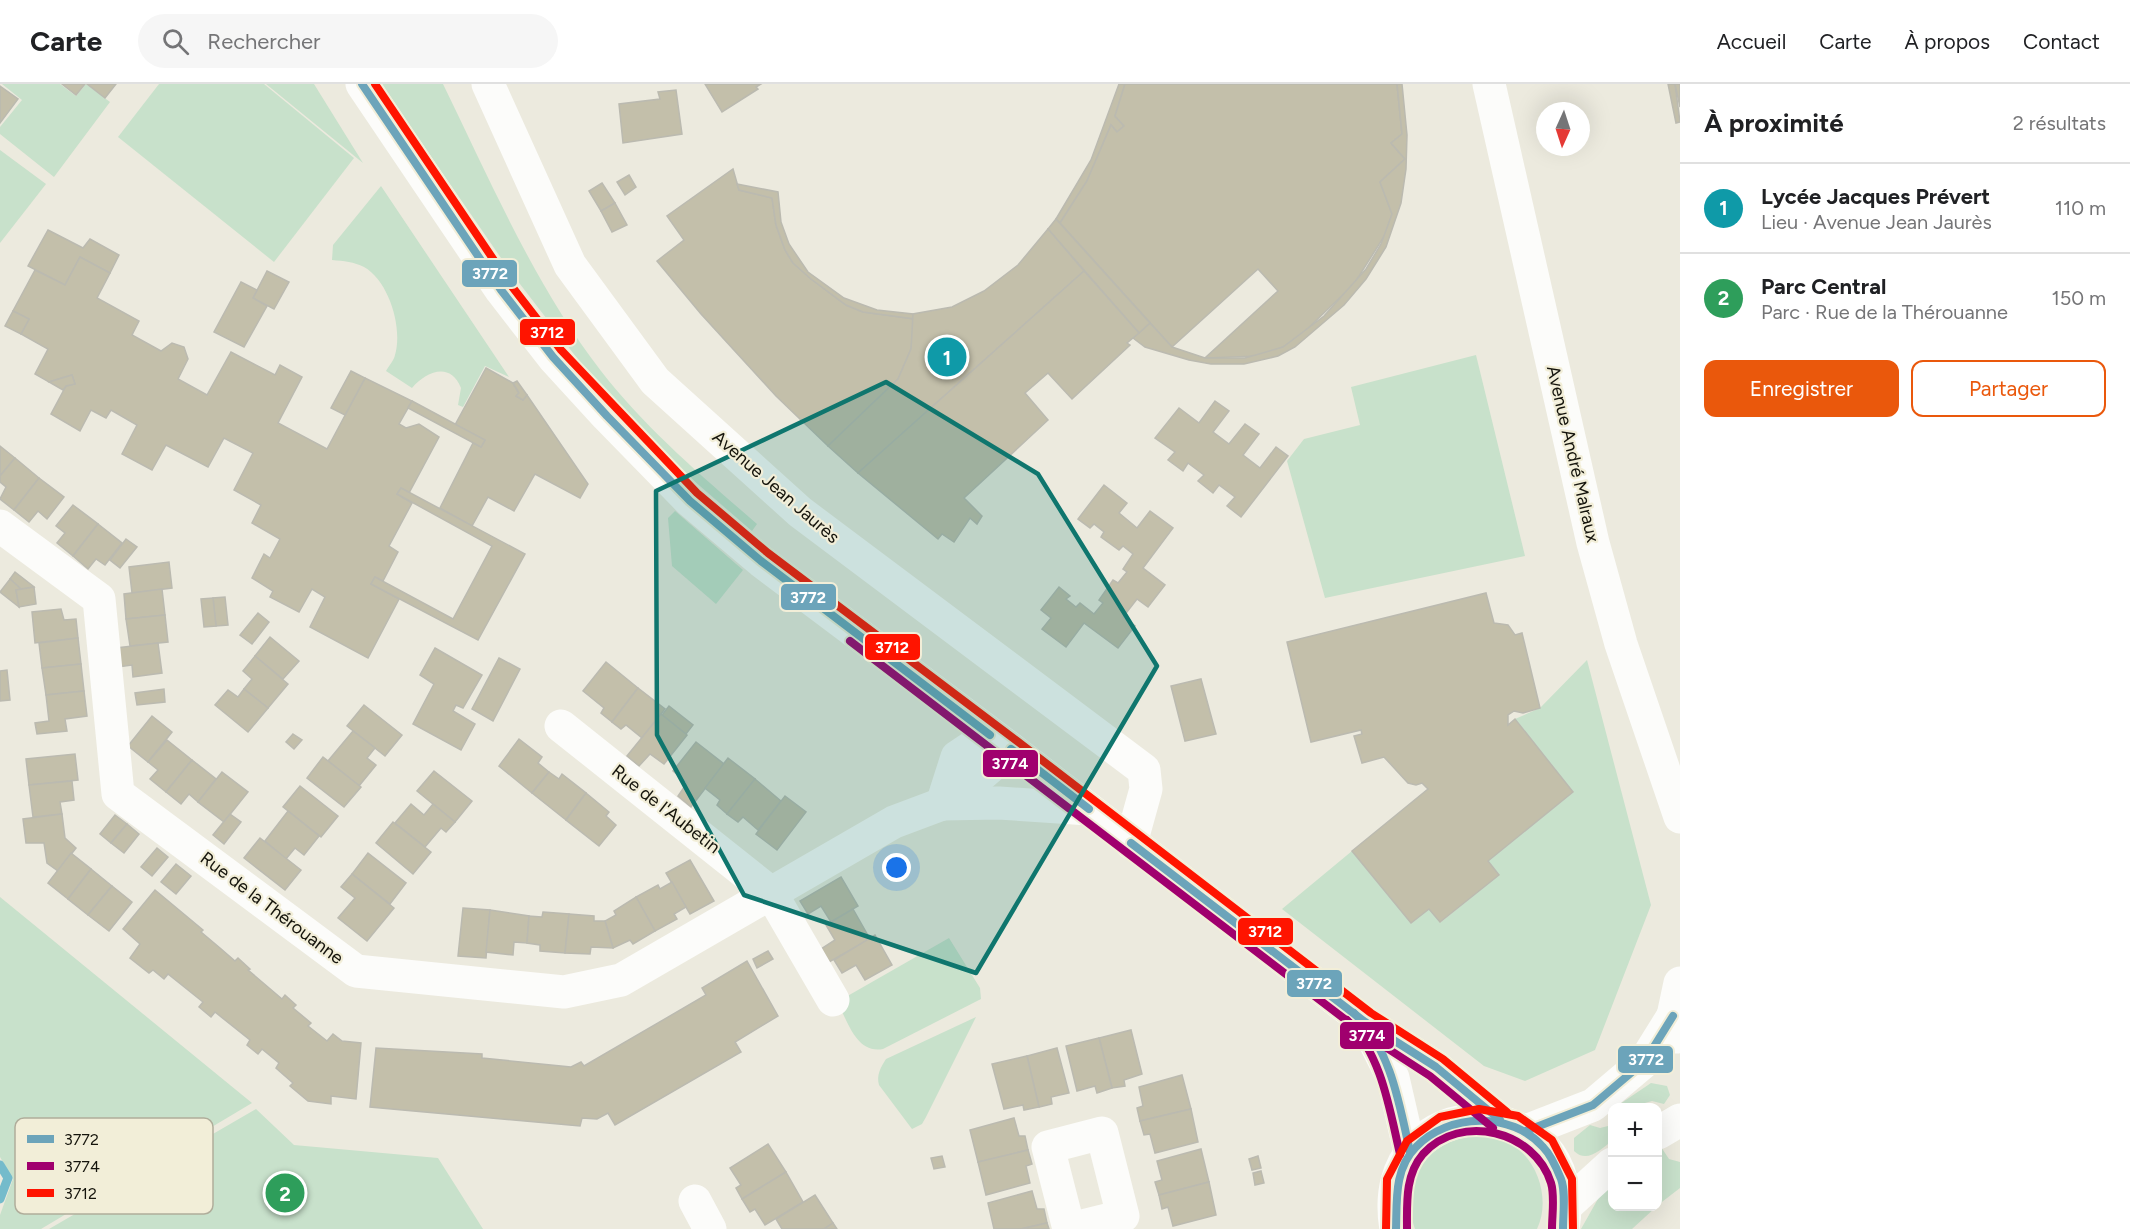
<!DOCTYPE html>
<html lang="fr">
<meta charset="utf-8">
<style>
body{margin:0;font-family:Figtree,sans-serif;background:#f6f6f6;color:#202124}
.controls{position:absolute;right:18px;bottom:18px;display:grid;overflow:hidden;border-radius:12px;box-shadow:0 6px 24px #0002}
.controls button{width:54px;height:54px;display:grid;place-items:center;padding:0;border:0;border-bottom:2px solid #e0e0e0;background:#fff;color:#202124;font:30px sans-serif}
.compass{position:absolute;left:1536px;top:18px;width:54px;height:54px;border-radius:50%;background:#fff;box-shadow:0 6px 24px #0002;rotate:183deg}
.you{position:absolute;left:897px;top:784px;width:21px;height:21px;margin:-15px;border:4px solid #fff;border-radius:50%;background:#1a73e8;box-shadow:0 0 0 9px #1a73e833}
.badge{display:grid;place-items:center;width:39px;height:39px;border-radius:50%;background:#ea580c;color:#fff;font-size:20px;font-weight:700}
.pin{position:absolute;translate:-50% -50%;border:3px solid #fff;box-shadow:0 2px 6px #0006}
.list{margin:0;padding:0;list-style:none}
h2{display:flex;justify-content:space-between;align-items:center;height:78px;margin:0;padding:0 24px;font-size:26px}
h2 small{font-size:20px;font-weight:400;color:#757577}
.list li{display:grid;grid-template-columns:39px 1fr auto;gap:18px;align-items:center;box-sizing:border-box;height:90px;padding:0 24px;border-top:2px solid #e0e0e0}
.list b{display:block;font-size:22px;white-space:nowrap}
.list p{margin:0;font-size:20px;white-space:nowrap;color:#757577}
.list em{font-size:20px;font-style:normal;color:#757577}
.actions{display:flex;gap:12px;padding:18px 24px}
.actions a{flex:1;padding:14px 0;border:2px solid #ea580c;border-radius:12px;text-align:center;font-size:21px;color:#ea580c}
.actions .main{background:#ea580c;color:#fff}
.icon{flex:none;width:33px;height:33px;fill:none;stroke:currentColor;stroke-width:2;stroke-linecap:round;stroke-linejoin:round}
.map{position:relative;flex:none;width:1680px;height:1145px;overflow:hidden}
header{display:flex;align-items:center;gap:36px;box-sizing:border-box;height:84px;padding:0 30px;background:#fff;border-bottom:2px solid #e0e0e0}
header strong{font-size:28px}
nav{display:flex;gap:33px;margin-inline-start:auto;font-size:21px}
.search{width:420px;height:54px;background:#f6f6f6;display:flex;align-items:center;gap:15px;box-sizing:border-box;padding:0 21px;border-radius:33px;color:#757577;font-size:22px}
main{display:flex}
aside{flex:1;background:#fff}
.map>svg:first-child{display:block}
</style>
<header>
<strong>Carte</strong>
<div class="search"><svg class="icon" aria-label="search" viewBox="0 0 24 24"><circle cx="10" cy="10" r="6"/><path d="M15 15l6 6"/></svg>Rechercher</div>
<nav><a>Accueil</a><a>Carte</a><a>À propos</a><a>Contact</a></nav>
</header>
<main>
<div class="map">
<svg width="1680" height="1145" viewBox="0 0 1680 1145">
<rect width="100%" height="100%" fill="#eceade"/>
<g fill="#c8e1cb">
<path d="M2 0H60L76 12 86 0 110 18 54 93 0 50V43L22 16Z"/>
<path d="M159 0H264L354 74 274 178 118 53Z"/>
<path d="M266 0H314L363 79Z"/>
<path d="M381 0H443C491 98 534 200 601 287 646 345 703 393 757 440L752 447 663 370 593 295 510 187Z"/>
<path d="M0 66 46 100 0 159Z"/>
<path d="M381 102 509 293 485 282 463 323 458 321 461 304C450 277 426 288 412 304L386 287C389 282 394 276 395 271 403 244 389 197 364 183 354 178 344 177 332 176L333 161Z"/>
<path d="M1476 271 1525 472 1325 514 1287 377 1304 355 1360 341 1351 303Z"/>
<path d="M675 427 743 486 716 520 672 482 668 434Z"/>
<path d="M1587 576 1651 821 1595 966 1525 997 1484 982 1282 825 1352 767 1411 839 1429 825 1441 838 1499 791 1488 777 1573 708 1515 635 1540 624Z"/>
<path d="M0 813 252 1019 41 1145H0V1131L13 1095 0 1073Z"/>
<path d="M949 854 980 904 981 915 883 965C856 970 848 937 837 918Z"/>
<path d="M976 933 926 1033 922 1040 912 1045 879 1001C876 991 881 983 886 975Z"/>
<path d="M1651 999 1667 1002 1670 1011 1664 1020 1652 1017 1631 1023 1614 1024Z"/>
<path d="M256 1025 294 1061 438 1074 483 1145H49Z"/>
<path d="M1590 1041 1600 1044 1612 1041V1057C1601 1065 1587 1080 1574 1067V1054Z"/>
<path d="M1468 1050C1483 1051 1496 1052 1509 1059 1538 1074 1551 1116 1537 1145H1415C1410 1131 1411 1122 1413 1108 1417 1072 1435 1060 1468 1050Z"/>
<path d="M1661 1063 1669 1075 1680 1078V1104L1658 1121V1066Z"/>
<path d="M1612 1099V1122L1656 1123 1632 1145H1581L1603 1106Z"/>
</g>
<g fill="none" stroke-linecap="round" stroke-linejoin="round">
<path stroke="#74bbcb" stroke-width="9" d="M0 1081 8 1094 0 1115"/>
</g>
<g fill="#c3bfaa" stroke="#bbbab0" stroke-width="1.5">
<path d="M62 0H85L76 11Z"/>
<path d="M87 0H116L105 14Z"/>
<path d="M705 0H761L756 3 758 5 722 28Z"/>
<path d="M1119 0H1125L1115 32 1124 42 1117 48 1111 41 1087 97 1060 139 1056 135 1091 76Z"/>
<path d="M1125 0H1397L1402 50 1391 59 1405 75 1380 98 1392 130 1385 151 1354 200 1300 252 1283 263 1259 272 1205 274 1278 207 1258 185 1172 263 1060 139 1087 97 1111 41 1117 48 1124 42 1115 32Z"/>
<path d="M1397 0H1402L1407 51 1406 85 1401 119 1386 163 1366 195 1344 221 1295 263 1278 272 1244 280H1211L1189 276 1145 263 1133 254 1150 239 1172 263 1205 274H1245L1283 263 1324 232 1366 185 1381 160 1392 130 1380 98 1405 75 1391 59 1402 50Z"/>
<path d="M1668 0H1675L1680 38 1676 39Z"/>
<path d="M1675 0H1680V23Z"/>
<path d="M0 2 18 15 0 39Z"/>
<path d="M676 6 682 50 623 59 619 20 660 15 658 8Z"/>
<path d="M733 85 739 106 772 114 776 141 785 166 793 179 811 195 846 221 863 228 915 235 911 265 898 295 828 362 776 312 701 230 657 177 684 156 667 132Z"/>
<path d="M629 91 636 103 625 111 617 98Z"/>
<path d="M602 99 615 119 601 127 589 107Z"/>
<path d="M737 100 778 108 781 138 789 160 808 188 844 214 877 226 913 230 915 235 863 228 846 221 811 195 793 179 785 166 776 141 772 114 739 106Z"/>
<path d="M615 119 627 141 612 148 601 127Z"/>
<path d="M1056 135 1150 239 1139 249 1048 145Z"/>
<path d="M1048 145 1084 187 858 389 828 362 898 295 911 265 913 230 952 223 984 207 1018 181Z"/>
<path d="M48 146 83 164 90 155 119 171 110 189 80 173 65 201 28 182Z"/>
<path d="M80 173 110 189 97 214 139 237 132 251 161 267 172 259 184 263 188 275 178 295 207 311 231 268 275 291 280 281 302 293 278 339 327 365 365 294 412 317 399 340 406 344 419 340 439 353 409 409 401 404 397 410 412 419 389 462 398 468 383 497 375 493 371 500 399 515 368 574 310 543 325 513 312 505 299 528 270 513 273 507 252 494 264 470 270 474 280 455 252 439 261 421 234 406 253 369 224 354 208 383 166 361 152 386 122 370 137 341 111 326 106 334 91 326 80 347 51 330 66 302 75 300 72 291 49 298 35 290 48 265 21 250 29 235 13 227 35 186 65 201Z"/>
<path d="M267 187 289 198 274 225 253 214Z"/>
<path d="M1084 187 1139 249 1127 259 1130 261 1072 315 1048 289 1025 309 1048 336 964 414 982 432 977 440 970 434 954 458 942 450 938 455 858 389Z"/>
<path d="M241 198 257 206 253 214 267 222 244 263 214 248Z"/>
<path d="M13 227 29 235 21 250 5 242Z"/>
<path d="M486 284 513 299 519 309 516 312 523 316 527 311 588 400 580 414 535 390 514 427 488 413 472 442 440 424 473 359 481 363 485 356 455 341Z"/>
<path d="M351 287 365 294 345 331 331 324Z"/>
<path d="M72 291 75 300 66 302 63 306 49 298Z"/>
<path d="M517 297 527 311 523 316 516 312 519 309 513 299Z"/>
<path d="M412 317 485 356 481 363 408 324Z"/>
<path d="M1215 317 1229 327 1213 348 1229 360 1245 340 1259 350 1243 371 1260 384 1276 363 1288 372 1241 433 1227 422 1235 413 1219 401 1213 409 1198 397 1204 391 1188 379 1183 387 1168 376 1175 368 1155 354 1179 324 1199 339Z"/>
<path d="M0 362 15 374 0 392Z"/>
<path d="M15 374 39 394 14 426 0 415 6 403 0 398V392Z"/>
<path d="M39 394 64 413 47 435 38 427 29 438 14 426Z"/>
<path d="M1104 401 1127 419 1119 429 1137 444 1150 427 1173 444 1143 484 1165 501 1148 523 1137 515 1123 533 1135 542 1118 564 1084 539 1066 563 1042 545 1051 534 1041 526 1059 503 1070 512 1066 515 1076 523 1080 519 1094 530 1103 519 1099 516 1113 496 1118 499 1127 488 1123 485 1133 470 1123 462 1119 466 1101 453 1104 448 1094 440 1090 444 1078 435Z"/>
<path d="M401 404 525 470 478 556 371 500 375 493 453 535 492 462 397 410Z"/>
<path d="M73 421 98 440 73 472 57 459 65 449 56 442Z"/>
<path d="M98 440 122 459 105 481 96 475 88 485 73 472Z"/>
<path d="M126 455 137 463 120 484 110 476Z"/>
<path d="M169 478 172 504 132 509 129 483Z"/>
<path d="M15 488 33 502 34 503 21 505 10 495Z"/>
<path d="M10 495 21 505 16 506 19 523 0 508Z"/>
<path d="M34 503 36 520 19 523 16 506Z"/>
<path d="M162 505 165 531 126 535 124 510Z"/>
<path d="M1486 509 1494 539 1508 541 1515 551 1522 549 1540 624 1523 629 1514 627 1508 631V641L1515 635 1573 708 1488 777 1499 791 1440 838 1429 825 1411 839 1352 767 1428 705 1422 699 1416 701 1408 699 1384 673 1362 679 1354 652 1362 650 1361 646 1311 658 1287 558Z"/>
<path d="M225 513 228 541 216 542 213 514Z"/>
<path d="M213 514 216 542 204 543 201 515Z"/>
<path d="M61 525 64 536 76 535 78 554 35 559 32 528Z"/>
<path d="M258 529 269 538 252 560 240 551Z"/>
<path d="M165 531 168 558 130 562 126 535Z"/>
<path d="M270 553 299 577 283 595 255 572Z"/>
<path d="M78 554 81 580 42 584 39 559Z"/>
<path d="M158 559 162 589 133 593 132 581 118 583 116 564Z"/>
<path d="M435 564 482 591 463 624 456 621 453 627 475 640 461 666 413 640 434 600 420 591Z"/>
<path d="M255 572 288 600 268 624 244 605 252 595 243 587Z"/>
<path d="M499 574 520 585 493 637 472 625Z"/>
<path d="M606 578 638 604 612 638 601 629 604 624 583 607Z"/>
<path d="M81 580 84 607 46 611 42 584Z"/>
<path d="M7 586 10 616 0 617V587Z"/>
<path d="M1201 595 1216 650 1185 657 1171 602Z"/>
<path d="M638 604 665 625 642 654 626 641 621 645 612 638Z"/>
<path d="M164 605 165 618 137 621 135 609Z"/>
<path d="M244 605 268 624 248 648 215 621 228 606 238 613Z"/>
<path d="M84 607 87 632 65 635 67 647 37 650 35 639 49 637 46 611Z"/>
<path d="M364 621 402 651 385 672 347 642Z"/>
<path d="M669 622 693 641 686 650 662 631Z"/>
<path d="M661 630 687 651 664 680 650 670 639 682 627 672Z"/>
<path d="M152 632 172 648 148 678 128 662Z"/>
<path d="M353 647 375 664 367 674 376 681 359 702 328 677Z"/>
<path d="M293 650 302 656 294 665 286 658Z"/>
<path d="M519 655 542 673 538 679 549 688 532 709 499 682Z"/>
<path d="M167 656 192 676 166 708 150 695 158 686 148 678Z"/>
<path d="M696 658 724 680 691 723 678 712 687 699 673 687Z"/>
<path d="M75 670 78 696 29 701 26 675Z"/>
<path d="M323 673 361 703 344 723 307 694Z"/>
<path d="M728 674 755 695 727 730 717 721 720 716 705 704Z"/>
<path d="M192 676 216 695 198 718 189 710 181 720 166 708Z"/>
<path d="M434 687 472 717 455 738 417 707Z"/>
<path d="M222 688 248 708 224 738 198 718Z"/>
<path d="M549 688 559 695 562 690 586 709 566 736 532 709Z"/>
<path d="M755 695 781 717 758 746 743 733 738 738 727 730Z"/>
<path d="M72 697 74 716 60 718 62 730 33 733 29 701Z"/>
<path d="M300 702 338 732 321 753 283 723Z"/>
<path d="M586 709 609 728 606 732 616 741 599 762 566 736Z"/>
<path d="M785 712 806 728 777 766 756 750Z"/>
<path d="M411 720 424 731 433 720 455 738 446 748 441 744 425 763 395 739Z"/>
<path d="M288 727 319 752 304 771 295 764 286 775 265 757Z"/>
<path d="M62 730 65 754 76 764 58 787 47 779 44 759H26L23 735Z"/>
<path d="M230 730 241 738 224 760 213 751Z"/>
<path d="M115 731 127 740 111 759 100 750Z"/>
<path d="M393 738 431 768 413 790 376 759Z"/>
<path d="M127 740 139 750 124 769 111 759Z"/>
<path d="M260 754 301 786 285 806 244 774Z"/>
<path d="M157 764 168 773 152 792 141 783Z"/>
<path d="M71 769 91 785 68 815 48 799Z"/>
<path d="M368 769 406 799 390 820 352 790Z"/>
<path d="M690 776 714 817 690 830 666 789Z"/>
<path d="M176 780 191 792 176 810 161 798Z"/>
<path d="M91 785 112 802 88 831 68 815Z"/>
<path d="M352 790 394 824 367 857 338 834 355 814 341 803Z"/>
<path d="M841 793 858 822 831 838 821 822 808 830 800 817Z"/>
<path d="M672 798 686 823 674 830 677 835 655 847 636 813 658 801 660 805Z"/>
<path d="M112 802 132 818 109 847 88 831Z"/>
<path d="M155 806 203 846 201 848 220 864 235 877 238 874 250 885 248 886 282 915 285 911 296 921 293 924 311 939 308 942 327 957 333 950 342 957 361 959 356 1015 331 1012V1020L308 1017 290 1002 293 999 276 984 279 979 262 965 258 970 247 961 250 956 215 928 211 933 199 923 203 918 168 890 164 895 153 886 149 889 130 874 140 860 123 845Z"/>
<path d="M636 813 655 847 633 860 630 856 613 864 605 837 616 831 614 827Z"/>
<path d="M463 824 490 826 486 874 458 872Z"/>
<path d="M853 825 870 855 829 878 821 865 835 856 826 841Z"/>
<path d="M490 826 529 832 527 859 514 858 513 871 486 868Z"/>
<path d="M543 828 569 830 565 869 540 867V861L527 859 529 832 542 833Z"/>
<path d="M569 830 594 832V837H605L613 864 591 863 590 870 565 869Z"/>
<path d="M875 851 892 881 865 896 856 881 842 889 834 876Z"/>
<path d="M768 867 773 875 757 884 753 875Z"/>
<path d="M747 877 778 932 735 958 741 968 615 1041 608 1029 597 1035 582 1034 580 1042 370 1023 376 964 482 970V974L571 983 581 978 584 982 706 911 702 904Z"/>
<path d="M1131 946 1142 990 1124 996 1125 1002 1112 1004 1099 954Z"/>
<path d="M1099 954 1112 1004 1097 1009 1095 1002 1077 1007 1066 962Z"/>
<path d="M1057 964 1069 1009 1051 1013 1052 1020 1039 1023 1027 972Z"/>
<path d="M1027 972 1039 1023 1024 1026 1023 1021 1004 1025 992 980Z"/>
<path d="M1182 991 1191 1025 1140 1037 1137 1024 1143 1022 1139 1003Z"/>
<path d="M1191 1025 1198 1058 1155 1069 1150 1050 1144 1051 1140 1037Z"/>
<path d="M1014 1034 1019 1052H1025L1028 1066 978 1078 970 1046Z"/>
<path d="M768 1060 786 1088 742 1115 736 1104 741 1101 730 1084Z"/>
<path d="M1201 1065 1209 1098 1159 1111 1155 1098 1162 1096 1157 1077Z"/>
<path d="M1028 1066 1032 1080 1026 1082 1030 1099 986 1111 978 1078Z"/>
<path d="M942 1072 945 1083 934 1085 931 1074Z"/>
<path d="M1258 1072 1261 1084 1252 1086 1249 1075Z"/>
<path d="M1261 1087 1264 1099 1255 1101 1253 1089Z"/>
<path d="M786 1088 803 1118 765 1141 755 1125 750 1128 742 1115Z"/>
<path d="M1209 1098 1216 1131 1173 1142 1168 1123 1162 1125 1159 1111Z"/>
<path d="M1032 1107 1037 1125H1044L1047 1139 1021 1145H994L988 1119Z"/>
<path d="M815 1111 833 1139 824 1145H782L776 1135Z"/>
<path d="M833 1139 837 1145H824Z"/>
<path d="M1047 1139 1049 1145H1021Z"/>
</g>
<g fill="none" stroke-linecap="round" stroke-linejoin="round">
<g stroke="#fcfcfa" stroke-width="33">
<path d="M488 0 570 181 655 297 800 428 1144 686 1146 705 1131 759"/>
<path d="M0 442 99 515 118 710 356 887 564 908 621 896 894 738 942 720 981 691 1011 665"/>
<path d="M561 642 771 809 833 916"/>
<path d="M942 720 999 719 1089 725"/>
<path d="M942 720 957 673 990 651"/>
<path d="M695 1117 710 1145"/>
<path d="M1069 1145 1048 1063 1102 1049 1123 1132 1070 1145"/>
</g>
<g stroke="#fcfcfa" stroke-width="33">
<path d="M362 0 501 206 553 273 607 332 690 417 761 477 1011 665 1365 938 1436 983 1500 1036"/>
<path d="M1489 0 1593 459 1621 560 1680 733"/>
<path d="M1365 938 1393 994 1410 1068"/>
<path d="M1677 953 1673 932 1680 899"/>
<path d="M1526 1047 1593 1021 1645 977 1673 932"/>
<path d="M1658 1049 1680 1036"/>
<path d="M1567 1121 1612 1080"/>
<path d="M1396 1145C1371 1000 1587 998 1563 1145"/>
</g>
<g stroke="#f2eed8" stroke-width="12">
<g id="bus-1">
<path d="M362 0 501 206 553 273 607 332 690 417 761 477 990 651"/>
<path d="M1011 665 1089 725"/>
<path d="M1131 759 1365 938 1436 983 1500 1036"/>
<path d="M1354 929C1391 966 1399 1018 1410 1068"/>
<path d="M1526 1047 1593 1021 1645 977 1673 932"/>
<path d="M1396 1145C1397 1117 1394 1085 1416 1063 1448 1029 1512 1027 1543 1063 1550 1070 1557 1085 1561 1095 1566 1108 1563 1130 1563 1145"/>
</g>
</g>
<g stroke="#f2eed8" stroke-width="12">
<g id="bus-2">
<path d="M850 557 1359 946 1430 992 1493 1044"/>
<path d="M1347 936C1382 972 1389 1023 1400 1070"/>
<path d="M1407 1145C1407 1119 1405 1091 1423 1070 1461 1028 1535 1047 1551 1099 1555 1112 1552 1131 1552 1145"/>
</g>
</g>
<g stroke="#f2eed8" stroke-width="12">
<g id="bus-3">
<path d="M375 0 510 200 561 266 697 409 768 469 1017 657 1371 929 1443 975 1507 1028"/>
<path d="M1386 1145 1387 1095 1407 1057 1440 1033 1479 1025 1518 1032 1552 1056 1572 1095 1573 1145"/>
</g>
</g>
<use href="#bus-1" stroke="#6ca4ba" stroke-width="8"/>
<use href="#bus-2" stroke="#a0006e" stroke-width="8"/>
<use href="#bus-3" stroke="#ff1400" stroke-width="8"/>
</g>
<path fill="#0f766e" fill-opacity="0.2" stroke="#0f766e" stroke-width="4.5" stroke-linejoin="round" d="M886 298 1038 390 1157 582 976 889 744 811 657 651 656 407Z"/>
<g text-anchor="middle" stroke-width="4.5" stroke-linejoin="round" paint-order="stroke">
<g font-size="18" fill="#15140c" stroke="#f2eed8">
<text transform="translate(1573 370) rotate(77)" y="6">Avenue André Malraux</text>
<text transform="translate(776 403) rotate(41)" y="6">Avenue Jean Jaurès</text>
<text transform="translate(666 725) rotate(38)" y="6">Rue de l'Aubetin</text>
<text transform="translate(272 824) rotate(37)" y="6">Rue de la Thérouanne</text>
</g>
</g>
<rect x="15" y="1034" width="198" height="96" rx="9" fill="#f2eed8" stroke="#b0ad9b" stroke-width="1.5"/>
<rect x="27" y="1051" width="27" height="8" fill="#6ca4ba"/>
<rect x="27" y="1078" width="27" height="8" fill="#a0006e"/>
<rect x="27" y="1105" width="27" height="8" fill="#ff1400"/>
<g font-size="16" fill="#15140c">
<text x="64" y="1061">3772</text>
<text x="64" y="1088">3774</text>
<text x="64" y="1115">3712</text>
</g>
<g stroke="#f2eed8" stroke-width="2">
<rect x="461" y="175" width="57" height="29" rx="6" fill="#6ca4ba"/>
<rect x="519" y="234" width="57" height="28" rx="6" fill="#ff1400"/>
<rect x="780" y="499" width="57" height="28" rx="6" fill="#6ca4ba"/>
<rect x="864" y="549" width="57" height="28" rx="6" fill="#ff1400"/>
<rect x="982" y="665" width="57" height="29" rx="6" fill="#a0006e"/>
<rect x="1237" y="833" width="57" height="29" rx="6" fill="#ff1400"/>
<rect x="1286" y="885" width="57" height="29" rx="6" fill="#6ca4ba"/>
<rect x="1339" y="937" width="56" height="29" rx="6" fill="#a0006e"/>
<rect x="1617" y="961" width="57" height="29" rx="6" fill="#6ca4ba"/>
</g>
<g font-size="16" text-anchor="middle" font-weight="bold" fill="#fff">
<text x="490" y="195">3772</text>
<text x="547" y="254">3712</text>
<text x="808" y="519">3772</text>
<text x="892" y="569">3712</text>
<text x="1010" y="685">3774</text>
<text x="1265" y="853">3712</text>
<text x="1314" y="905">3772</text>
<text x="1367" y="957">3774</text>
<text x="1646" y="981">3772</text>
</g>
</svg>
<div class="controls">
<button>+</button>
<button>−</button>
</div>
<svg class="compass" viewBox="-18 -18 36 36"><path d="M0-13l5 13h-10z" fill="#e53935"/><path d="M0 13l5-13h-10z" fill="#757577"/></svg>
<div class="you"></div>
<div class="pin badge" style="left:947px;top:273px;background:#0f9aa8">1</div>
<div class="pin badge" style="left:285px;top:1109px;background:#2e9e5b">2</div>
</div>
<aside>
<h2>À proximité<small>2 résultats</small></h2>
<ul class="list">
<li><span class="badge" style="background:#0f9aa8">1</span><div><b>Lycée Jacques Prévert</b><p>Lieu · Avenue Jean Jaurès</p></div><em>110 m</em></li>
<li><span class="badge" style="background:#2e9e5b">2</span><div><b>Parc Central</b><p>Parc · Rue de la Thérouanne</p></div><em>150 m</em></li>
</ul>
<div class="actions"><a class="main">Enregistrer</a><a>Partager</a></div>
</aside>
</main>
